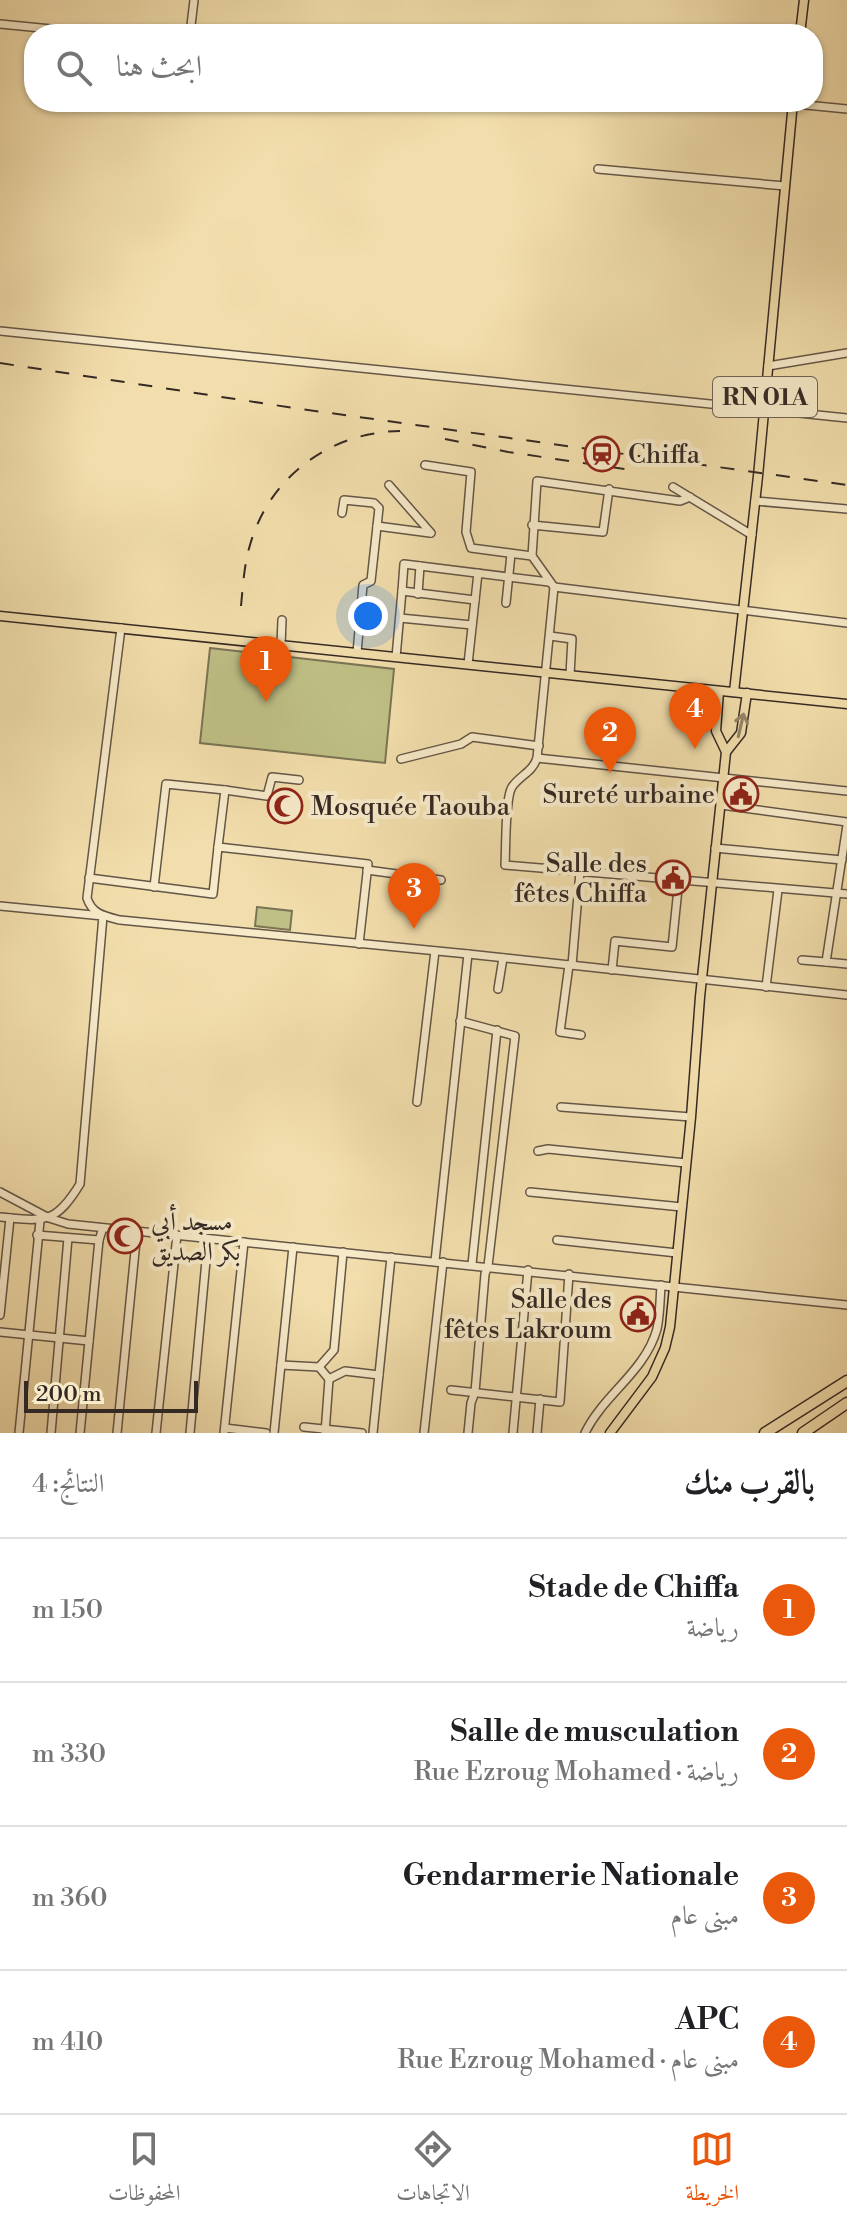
<!DOCTYPE html>
<html lang="ar">
<meta charset="utf-8">
<style>
body{margin:0;font-family:"Libre Bodoni",Amiri,serif;background:#f2f2f2;color:#202124;direction:rtl}
.scale{position:absolute;left:24px;bottom:20px;width:174px;box-sizing:border-box;padding-left:8px;border:4px solid #352924;border-top:0;font-size:22px;line-height:28px;white-space:nowrap;color:#352924;-webkit-text-stroke:6px #f7eac9;paint-order:stroke}
.you{position:absolute;left:368px;top:616px;width:28px;height:28px;margin:-20px;border:6px solid #fff;border-radius:50%;background:#1a73e8;box-shadow:0 0 0 12px #1a73e833}
.badge{display:grid;place-items:center;width:52px;height:52px;border-radius:50%;background:#ea580c;color:#fff;font-size:26px;font-weight:700}
.pin{position:absolute;translate:-50% -66px;filter:drop-shadow(0 2px 4px #0008)}
.pin::after{content:'';position:absolute;top:42px;width:28px;height:24px;background:inherit;clip-path:polygon(0 0,100% 0,50% 100%)}
.list{margin:0;padding:0;list-style:none}
h2{display:flex;justify-content:space-between;align-items:center;height:104px;margin:0;padding:0 32px;font-size:34px}
h2 small{font-size:26px;font-weight:400;color:#757577}
.list li{display:grid;grid-template-columns:52px 1fr auto;gap:24px;align-items:center;box-sizing:border-box;height:144px;padding:0 32px;border-top:2px solid #e0e0e0}
.list b{display:block;font-size:30px;white-space:nowrap}
.list p{margin:0;font-size:26px;white-space:nowrap;color:#757577}
.list em{font-size:26px;font-style:normal;color:#757577}
.icon{flex:none;width:44px;height:44px;fill:none;stroke:currentColor;stroke-width:2;stroke-linecap:round;stroke-linejoin:round}
.map{position:relative;flex:none;width:847px;height:1433px;overflow:hidden;direction:ltr}
.search{position:absolute;background:#fff;box-shadow:0 2px 6px #0004;left:24px;right:24px;top:24px;height:88px;display:flex;align-items:center;gap:20px;box-sizing:border-box;padding:0 28px;border-radius:32px;color:#757577;font-size:30px}
.sheet{height:680px;background:#fff}
nav{display:flex;justify-content:space-around;align-items:center;box-sizing:border-box;height:112px;border-top:2px solid #e0e0e0;background:#fff;font-size:22px;color:#757577}
nav a{display:grid;justify-items:center;gap:4px}
nav .on{color:#ea580c}
.map>svg:first-child{display:block}
</style>
<div class="map">
<svg width="847" height="1433" viewBox="0 0 847 1433">
<rect width="100%" height="100%" fill="#f2deac"/>
<filter id="stains"><feTurbulence type="fractalNoise" baseFrequency=".0025" numOctaves="4"/><feColorMatrix values="0 0 0 0 .2 0 0 0 0 .09 0 0 0 0 .02 0 0 0 .5 -.17"/></filter>
<radialGradient id="worn" r=".72"><stop offset=".6" stop-color="#630" stop-opacity="0"/><stop offset="1" stop-color="#630" stop-opacity=".3"/></radialGradient>
<g fill="#bfc086" stroke="#7a7455" stroke-width="2">
<path d="M210 648 394 669 385 763 200 743Z"/>
<path d="M257 907 292 911 290 930 255 926Z"/>
</g>
<g fill="none" stroke-linecap="round" stroke-linejoin="round">
<g stroke="#645646" stroke-width="10">
<g id="minor">
<path d="M0 24 102 34"/>
<path d="M190 34 194 0"/>
<path d="M775 102 847 109"/>
<path d="M598 169 785 186"/>
<path d="M0 331 847 418"/>
<path d="M768 366 847 353"/>
<path d="M425 465 471 472 466 532 471 548 532 556"/>
<path d="M389 485 431 533"/>
<path d="M673 487 752 535"/>
<path d="M755 501 847 509"/>
<path d="M342 513 344 500 374 503 379 508 371 581 363 585 357 653"/>
<path d="M532 525 603 532 609 489"/>
<path d="M377 526 430 533"/>
<path d="M554 587 532 556 537 481 680 501 690 497"/>
<path d="M402 591 404 564 420 566"/>
<path d="M418 594 420 566 549 582"/>
<path d="M506 603 511 554"/>
<path d="M400 618 472 625"/>
<path d="M847 623 554 587 537 758C532 773 520 775 512 787 505 798 506 849 505 865L847 894"/>
<path d="M121 628 87 898C92 914 104 916 120 920L468 954 847 995"/>
<path d="M550 636 572 639 570 675"/>
<path d="M281 645 282 620"/>
<path d="M396 657 402 591 475 600"/>
<path d="M468 664 478 573"/>
<path d="M537 758 847 791"/>
<path d="M401 759 461 744 472 737 539 746"/>
<path d="M225 790 267 796 272 777 299 780"/>
<path d="M721 805 847 822"/>
<path d="M847 825 826 962 847 964"/>
<path d="M715 848 842 860"/>
<path d="M367 870 441 880"/>
<path d="M89 878 213 894 218 847 368 864 359 944"/>
<path d="M154 887 166 784 225 790 218 847"/>
<path d="M0 906 103 916 80 1184C55 1225 44 1221 0 1217"/>
<path d="M802 960 826 962"/>
<path d="M569 965 560 1032 581 1035"/>
<path d="M572 965 580 872"/>
<path d="M612 970 615 941 672 947 679 879"/>
<path d="M766 987 778 890"/>
<path d="M498 989 503 958"/>
<path d="M460 1021 515 1036 488 1266 485 1274 475 1392 471 1403 468 1433"/>
<path d="M417 1102 435 951"/>
<path d="M561 1107 691 1117"/>
<path d="M538 1151 548 1149 686 1163"/>
<path d="M0 1192 49 1218 68 1224 847 1305"/>
<path d="M530 1192 682 1207"/>
<path d="M37 1235 99 1240"/>
<path d="M557 1240 677 1253"/>
<path d="M435 1261 468 954"/>
<path d="M472 1264 497 1030"/>
<path d="M0 1315 10 1218"/>
<path d="M0 1332 89 1341"/>
<path d="M281 1365 319 1367 329 1379 345 1371 379 1375"/>
<path d="M319 1367 334 1350 343 1252"/>
<path d="M451 1390 560 1402 569 1274"/>
<path d="M304 1427 362 1433"/>
<path d="M225 1428 266 1433"/>
<path d="M19 1433 40 1221"/>
<path d="M51 1433 68 1238"/>
<path d="M80 1433 99 1240 103 1228"/>
<path d="M117 1433 137 1231"/>
<path d="M156 1433 177 1235"/>
<path d="M190 1433 208 1239"/>
<path d="M224 1433 244 1242"/>
<path d="M274 1433 293 1247"/>
<path d="M325 1433 329 1379"/>
<path d="M373 1433 391 1257"/>
<path d="M424 1433 443 1262"/>
<path d="M513 1433 528 1270"/>
<path d="M537 1433 540 1399"/>
<path d="M585 1433C603 1395 645 1372 657 1329 660 1315 660 1300 661 1285"/>
</g>
</g>
<g stroke="#352924" stroke-width="11">
<g id="major">
<path d="M800 34 804 0"/>
<path d="M0 616 847 704"/>
<path d="M734 692 758 476 793 102"/>
<path d="M726 752 741 733 747 693"/>
<path d="M610 1433 652 1377 665 1348 670 1327 691 1117 700 997 726 752 716 731 719 691"/>
</g>
</g>
<g stroke="#352924" stroke-width="13">
<g id="highway">
<path d="M765 1433 847 1381"/>
<path d="M803 1433 847 1403"/>
</g>
</g>
<use href="#minor" stroke="#f7eac9" stroke-width="7"/>
<use href="#major" stroke="#f2deac" stroke-width="8"/>
<use href="#highway" stroke="#f2deac" stroke-width="10"/>
<g stroke="#352924" stroke-width="2" stroke-dasharray="14 14" stroke-linecap="butt">
<path d="M0 363 294 408 847 485"/>
<path d="M445 439 508 452 631 470"/>
<path d="M241 606C243 586 244 565 250 545 269 477 330 432 400 431"/>
</g>
</g>
<defs><path id="oneway-shaft" d="M-6 0H5M1.5-3L5.5 0L1.5 3" fill="none" stroke-width="1.6" stroke-linecap="round" stroke-linejoin="round" transform="scale(2)"/></defs>
<use stroke="#948468" href="#oneway-shaft" transform="translate(741 725) rotate(-77)"/>
<defs>
<g id="station-ring" transform="scale(1.8)"><circle r="9.5" fill="#f7eac9" stroke="#8f2418" stroke-width="1.5"/><path d="M-3-6H3Q5-6 5-4V2Q5 4 3 4L4.5 6H3L1.5 4h-3L-3 6H-4.5L-3 4Q-5 4-5 2V-4Q-5-6-3-6ZM-3.5-4v3h7v-3ZM-3.5 1v1.5H-2V1ZM2 1v1.5H3.5V1Z" fill="#8f2418"/></g>
<g id="civic-ring" transform="scale(1.8)"><circle r="9.5" fill="#f7eac9" stroke="#8f2418" stroke-width="1.5"/><path d="M-.6-6.5H3V-4.5H.6V-3L4-1V1h2V6H-6V1h2V-1L-.6-3ZM-1.2 2.5V6h2.4V2.5Z" fill="#8f2418"/></g>
<g id="mosque-ring" transform="scale(1.8)"><circle r="9.5" fill="#f7eac9" stroke="#8f2418" stroke-width="1.5"/><path d="M3.5-4.9A6 6 0 1 0 3.5 4.9A5 5 0 1 1 3.5-4.9Z" fill="#8f2418"/></g>
</defs>
<g fill-rule="evenodd">
<use href="#station-ring" x="602" y="454"/>
<use href="#civic-ring" x="741" y="794"/>
<use href="#mosque-ring" x="285" y="806"/>
<use href="#civic-ring" x="673" y="878"/>
<use href="#mosque-ring" x="125" y="1236"/>
<use href="#civic-ring" x="638" y="1314"/>
</g>
<g text-anchor="middle" stroke-width="8" stroke-linejoin="round" paint-order="stroke">
<rect fill="#f7eac9" stroke="#6f6356" stroke-width="2" x="713" y="377" width="104" height="40" rx="6"/>
<g font-size="24" font-weight="bold" fill="#352924">
<text x="765" y="405">RN 01A</text>
</g>
<g font-size="26" fill="#352924" stroke="#f7eac9" text-anchor="start">
<text x="628" y="463">Chiffa</text>
<text x="715" y="803" text-anchor="end">Sureté urbaine</text>
<text x="311" y="815">Mosquée Taouba</text>
<text x="647" y="872" text-anchor="end">Salle des<tspan x="647" dy="30">fêtes Chiffa</tspan></text>
<text x="151" y="1230">مسجد أبي<tspan x="151" dy="30">بكر الصديق</tspan></text>
<text x="612" y="1308" text-anchor="end">Salle des<tspan x="612" dy="30">fêtes Lakroum</tspan></text>
</g>
</g>
<rect width="100%" height="100%" filter="url(#stains)"/>
<rect width="100%" height="100%" fill="url(#worn)"/>
</svg>
<div class="scale">200 m</div>
<div class="you"></div>
<div class="pin badge" style="left:266px;top:702px">1</div>
<div class="pin badge" style="left:610px;top:773px">2</div>
<div class="pin badge" style="left:414px;top:929px">3</div>
<div class="pin badge" style="left:695px;top:749px">4</div>
<div class="search"><svg class="icon" aria-label="search" viewBox="0 0 24 24"><circle cx="10" cy="10" r="6"/><path d="M15 15l6 6"/></svg>ابحث هنا</div>
</div>
<section class="sheet">
<h2>بالقرب منك<small>النتائج: 4</small></h2>
<ul class="list">
<li><span class="badge">1</span><div><b>Stade de Chiffa</b><p>رياضة</p></div><em>150 m</em></li>
<li><span class="badge">2</span><div><b>Salle de musculation</b><p>رياضة · Rue Ezroug Mohamed</p></div><em>330 m</em></li>
<li><span class="badge">3</span><div><b>Gendarmerie Nationale</b><p>مبنى عام</p></div><em>360 m</em></li>
<li><span class="badge">4</span><div><b>APC</b><p>مبنى عام · Rue Ezroug Mohamed</p></div><em>410 m</em></li>
</ul>
</section>
<nav>
<a class="on"><svg class="icon" aria-label="map" viewBox="0 0 24 24"><path d="M3 6l6-2 6 2 6-2v14l-6 2-6-2-6 2zM9 4v14M15 6v14"/></svg>الخريطة</a>
<a><svg class="icon" aria-label="directions" viewBox="0 0 24 24"><path d="M12 3l9 9-9 9-9-9zM9 14v-3h6M13 9l2 2-2 2"/></svg>الاتجاهات</a>
<a><svg class="icon" aria-label="saved" viewBox="0 0 24 24"><path d="M7 4h10v16l-5-4-5 4z"/></svg>المحفوظات</a>
</nav>
